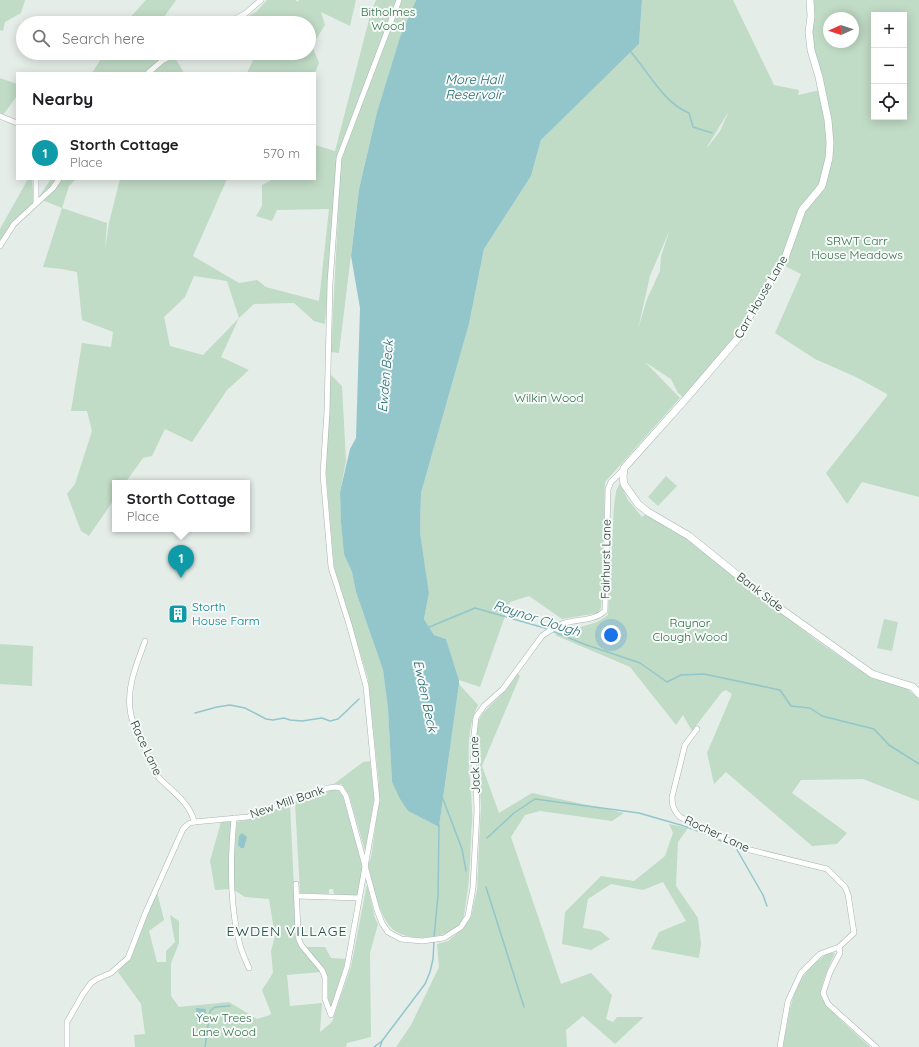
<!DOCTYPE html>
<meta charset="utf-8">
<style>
body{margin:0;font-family:Quicksand,sans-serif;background:#f6f6f6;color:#202124}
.controls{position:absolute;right:12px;top:12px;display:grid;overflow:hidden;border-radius:0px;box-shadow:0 2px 10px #0003}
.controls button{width:36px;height:36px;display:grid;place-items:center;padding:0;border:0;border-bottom:1px solid #e0e0e0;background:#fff;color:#202124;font:20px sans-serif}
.compass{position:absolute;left:823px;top:12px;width:36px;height:36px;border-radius:50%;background:#fff;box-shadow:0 2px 10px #0003;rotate:267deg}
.you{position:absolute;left:611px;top:635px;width:14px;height:14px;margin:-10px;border:3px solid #fff;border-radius:50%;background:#1a73e8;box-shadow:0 0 0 6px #1a73e833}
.badge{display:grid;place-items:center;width:26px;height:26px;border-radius:50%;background:#784d44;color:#fff;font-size:13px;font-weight:700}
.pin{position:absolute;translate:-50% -33px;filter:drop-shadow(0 1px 2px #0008)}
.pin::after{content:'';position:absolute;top:21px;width:14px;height:12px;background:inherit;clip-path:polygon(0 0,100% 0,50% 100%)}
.popup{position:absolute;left:112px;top:480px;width:138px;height:52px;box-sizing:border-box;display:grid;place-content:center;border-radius:0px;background:#fff;filter:drop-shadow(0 1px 3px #0005);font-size:13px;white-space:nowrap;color:#757577}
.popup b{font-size:15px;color:#202124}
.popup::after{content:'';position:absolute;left:50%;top:100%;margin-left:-8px;border:8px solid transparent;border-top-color:#fff}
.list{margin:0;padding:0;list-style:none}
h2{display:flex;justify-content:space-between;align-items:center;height:52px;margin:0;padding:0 16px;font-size:17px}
h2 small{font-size:13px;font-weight:400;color:#757577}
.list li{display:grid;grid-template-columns:26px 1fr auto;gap:12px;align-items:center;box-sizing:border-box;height:56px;padding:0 16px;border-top:1px solid #e0e0e0}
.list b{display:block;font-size:15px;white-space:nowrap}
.list p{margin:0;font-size:13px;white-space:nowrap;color:#757577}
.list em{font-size:13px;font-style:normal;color:#757577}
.icon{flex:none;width:22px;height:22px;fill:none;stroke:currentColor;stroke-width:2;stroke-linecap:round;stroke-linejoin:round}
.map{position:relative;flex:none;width:919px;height:1047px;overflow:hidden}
.search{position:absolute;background:#fff;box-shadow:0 2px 10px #0003;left:16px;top:16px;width:300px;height:44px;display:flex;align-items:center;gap:10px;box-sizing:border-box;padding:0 14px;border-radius:22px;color:#757577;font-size:15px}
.panel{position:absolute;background:#fff;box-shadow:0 2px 10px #0003;left:16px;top:72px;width:300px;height:108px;border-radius:0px}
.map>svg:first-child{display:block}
</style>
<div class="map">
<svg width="919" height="1047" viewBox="0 0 919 1047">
<rect width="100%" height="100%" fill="#e5ede9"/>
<g fill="#c0dbc6" fill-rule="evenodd">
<path d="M0 0H25L21 13 5 22 3 31 0 30Z"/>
<path d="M146 0H176L160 23H125Z"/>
<path d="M267 0H295L298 2 299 0H356L350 26 321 12 325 25 312 46 319 63 315 73H247L253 60 244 53H309V23H238L257 11Z"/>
<path d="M376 0H416L400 37 377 112 359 189 339 353 331 352 341 159 351 134 344 140 337 158 325 324 314 321 294 303 254 304 239 318 221 357 249 370 227 390 192 442 165 429 152 456 143 458 125 483H115V498L89 536 81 531 67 494 75 484 92 431 87 411H71L82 343 111 347 113 332 82 320 77 272 62 269 43 267 62 208 42 200 54 190 61 179H76L69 186 62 208 107 223 105 250 109 223 120 179H227L193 256 239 283 257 280 266 287 319 301 329 209 277 210 272 221 256 216 262 206V185L273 179H315V145L335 151 371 12ZM194 276 227 281 239 318 203 355 170 346 164 317 185 297Z"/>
<path d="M642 0H733L774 85 799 90 798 95 820 90 826 121 828 157 818 188 808 202 783 260 732 342 683 397 678 393 671 379 645 362 680 398 605 482 601 608 598 613 562 619 529 596 510 602 480 687 459 680 446 639 434 635 424 619 429 593 420 532 421 493 469 324 484 249 531 176 541 140 639 44ZM729 111 720 131 707 148V147ZM670 229 661 256 660 271 647 299 638 329 650 276Z"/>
<path d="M812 0H919V497L862 482 847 504 826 473 887 396V394L856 377 815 359 775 333 801 274 783 265 804 213 826 181 833 159 832 141 812 50ZM874 15H904V117H874ZM829 18H853V42H829Z"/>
<path d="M105 53H172L162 59 145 73H92Z"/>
<path d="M174 56 184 73H150L162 62Z"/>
<path d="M0 78 17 84V96L3 115 0 114Z"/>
<path d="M28 179H32L34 203 0 245V229Z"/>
<path d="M51 179H57L50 187 38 198Z"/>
<path d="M330 374 342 386 346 461 340 492 341 523 344 553 352 572 356 592 383 670 388 709 392 782 408 811 439 827 459 684 478 705C462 738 471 775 472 810 473 819 471 828 471 837 470 858 470 880 466 901 465 908 465 918 460 924 453 932 440 936 430 937 419 939 404 937 395 931 379 920 373 883 368 865L371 858 379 801V784L368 679 334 566 326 473Z"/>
<path d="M666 476 677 486 658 506 648 497Z"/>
<path d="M620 483 628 500 642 517 647 513 690 540 753 591 816 640 871 678 905 687 919 699V801L863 779 801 780 792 793 847 833 837 844 812 846 726 772 714 784 707 753 732 694 726 690 722 692 692 731 683 715 676 725 630 667 555 635 597 622 608 615 614 507 616 491Z"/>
<path d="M884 619 898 622 892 651 877 648Z"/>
<path d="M0 644 33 646 32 686 0 684Z"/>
<path d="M517 673 520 676 482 766 499 813 532 793 624 813 612 821 540 811 525 815 511 837 561 984 591 973 612 995 606 1019 613 1022 617 1017H644L615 1044 583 1016 566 1030 567 1047H396L411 1025 439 967 437 944 448 941 461 930 471 917 477 890 481 805 476 738 477 724 482 714 506 690Z"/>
<path d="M370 761 374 800 365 851 349 795 342 784H334L363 762Z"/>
<path d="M329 790H335L339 791 343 797 363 866 358 896 334 894 333 889H329V894L300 893 295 802Z"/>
<path d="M290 804 296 931 321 972 287 975 290 1006 322 1003 320 1032 332 1022 351 967 367 884 375 918 378 924 370 953 371 1037 347 1043 346 1047H135L134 1035 145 1034 141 1004 118 972 129 959 157 892 164 920 149 931 157 962H166V951L175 942 170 915 179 921V943L171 963V996L179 1007 229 1002 257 1019 270 1015 271 1013 262 990 273 973 271 951 275 936 269 899 245 897 234 890V849L237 822C256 819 273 811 290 804Z"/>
<path d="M221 822H232L230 834V889L215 890 210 861Z"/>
<path d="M669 824 688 828 678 842 676 886 698 918 701 944 699 958 651 949 659 932 686 921 663 882 643 890 611 884 588 899 583 928 600 931 610 939 591 950 562 944 565 912 601 876 634 881 665 856 673 833Z"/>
<path d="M306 947H325L331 958 346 959 331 1010 326 999 322 968Z"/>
<path d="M829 953H835C831 963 820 984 821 995 823 1007 860 1037 870 1047H783C790 1009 792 974 829 953Z"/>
</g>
<g fill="#93c6cb">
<path d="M416 0H642L639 44 541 140 531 176 484 249 469 324 421 493 420 532 429 593 424 619 434 635 446 639 459 680V684L439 827 408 811 400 799 392 782 388 709 383 670 356 592 352 572 344 554 341 523 340 492 350 449 356 438 360 308 351 256 359 189 377 112 400 37Z"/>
<path d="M242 833 247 837 244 848H241L238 845 239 836Z"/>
<path d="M196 1008 206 1009 205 1020 196 1019Z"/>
</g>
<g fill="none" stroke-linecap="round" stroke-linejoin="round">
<g stroke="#93c6cb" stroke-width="1.5">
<path d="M631 52C648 72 665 104 689 113L693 127 712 133"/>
<path d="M427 628 475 608 548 629"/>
<path d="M552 631 584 644 640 663 667 682 681 675 704 674 780 690 791 706 810 708 822 716 874 729 889 745 919 764"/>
<path d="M195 713 217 707 230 705 245 708 266 719 273 720 284 718 290 720 302 721 322 718 330 721 338 719 359 699"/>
<path d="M443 799 462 849 466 871"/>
<path d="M487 838 514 813 535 799 639 813 684 826 706 834 736 848 763 895 767 906"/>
<path d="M486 887 524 1007"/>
<path d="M434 937 438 896 439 825"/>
<path d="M205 1047 210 1011 215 1007 230 1006"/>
<path d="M374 1047 382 1041"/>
<path d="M380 1047 382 1041 425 984 430 972 433 959 434 941"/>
</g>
<g stroke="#a8b5af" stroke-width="6">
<g id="street">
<path d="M228 23 246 13 261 0"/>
<path d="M148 73 162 61 176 53"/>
<path d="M0 116 17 123"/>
<path d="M36 179V203"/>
<path d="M0 246 14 224 53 188 59 179"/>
<path d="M145 641C137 664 127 685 130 709 131 723 140 737 145 749 150 759 153 771 160 779 172 791 191 804 194 822"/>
<path d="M697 729 685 745 672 797C672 806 674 811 680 817L746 849 827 869 845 887 848 894 854 933 839 947 820 954 801 973 788 1001 780 1047"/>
<path d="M234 818C230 860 229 904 240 945 242 953 246 961 249 968"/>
<path d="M296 884 298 932 299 940 302 946 322 970 325 977V999L331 1015 347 967 377 800 366 686 349 624 331 567 323 474 327 412 330 283 339 158 399 0"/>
<path d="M297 896 359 898"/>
<path d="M839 947 840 953 830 972 823 993 828 1004 876 1047"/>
<path d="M67 1047V1022L83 994 91 983 97 979 111 973 128 958 145 914 183 829 188 824 194 822 248 817 262 813 292 799 328 788 336 787 341 788 346 796 377 910 382 923 388 932 401 939 422 941 444 938 461 927 468 916 473 888 477 811 476 777 473 760V743L476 717 484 706 503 689 542 636C549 631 557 625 565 623 578 619 594 621 605 611L608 489 611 482 624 469"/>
</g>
</g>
<g stroke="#a4b7b0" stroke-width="8">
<path id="secondary" d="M810 0 811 16 809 32 811 50 819 77 828 120 830 143 829 158 822 186 802 210 785 258 755 306 738 338 684 401 624 468 623 477 624 484 638 504 648 512 689 536 767 599 872 674 913 687 919 694"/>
</g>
<use href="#street" stroke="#fff" stroke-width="5"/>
<use href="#secondary" stroke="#fff" stroke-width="7"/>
</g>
<defs>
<g id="building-square" transform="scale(1)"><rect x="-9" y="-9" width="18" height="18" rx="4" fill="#0f9aa8" stroke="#f5f9f7"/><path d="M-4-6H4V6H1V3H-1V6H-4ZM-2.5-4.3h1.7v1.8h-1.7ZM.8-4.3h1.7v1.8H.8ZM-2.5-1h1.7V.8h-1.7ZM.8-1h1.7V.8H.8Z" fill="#fff"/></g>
</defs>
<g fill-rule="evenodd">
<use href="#building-square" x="178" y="614"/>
</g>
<g text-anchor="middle" stroke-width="4" stroke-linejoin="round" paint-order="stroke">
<g font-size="12" fill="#346f48" stroke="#f5f9f7">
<text x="388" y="16">Bitholmes<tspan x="388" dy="14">Wood</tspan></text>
<text x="857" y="245">SRWT Carr<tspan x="857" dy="14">House Meadows</tspan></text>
<text x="549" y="402">Wilkin Wood</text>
<text x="690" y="627">Raynor<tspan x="690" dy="14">Clough Wood</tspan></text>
<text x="224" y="1022">Yew Trees<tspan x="224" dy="14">Lane Wood</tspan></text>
</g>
<g font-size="12" fill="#263d35" stroke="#f5f9f7">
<text transform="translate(761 297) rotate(-60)" y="4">Carr House Lane</text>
<text transform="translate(606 559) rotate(-89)" y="4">Fairhurst Lane</text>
<text transform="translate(760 592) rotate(38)" y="4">Bank Side</text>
<text transform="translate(146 748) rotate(65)" y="4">Race Lane</text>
<text transform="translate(475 765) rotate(-92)" y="4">Jack Lane</text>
<text transform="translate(287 802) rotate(-19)" y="4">New Mill Bank</text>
<text transform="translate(717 834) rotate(25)" y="4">Rocher Lane</text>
</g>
<g font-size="12" fill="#0d838f" stroke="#f5f9f7" text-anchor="start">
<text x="192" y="611">Storth<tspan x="192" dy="14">House Farm</tspan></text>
</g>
<g font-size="13" font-style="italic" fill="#266a73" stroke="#f5f9f7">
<text x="474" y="84">More Hall<tspan x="474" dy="15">Reservoir</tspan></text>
<text transform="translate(385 376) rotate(-85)" y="5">Ewden Beck</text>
<text transform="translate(537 618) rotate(18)" y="5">Raynor Clough</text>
<text transform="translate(426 696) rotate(78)" y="5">Ewden Beck</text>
</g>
<g font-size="14" letter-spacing="1" fill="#244d41" stroke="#f5f9f7">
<text x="287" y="936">EWDEN VILLAGE</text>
</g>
</g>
</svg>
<div class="controls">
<button>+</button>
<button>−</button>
<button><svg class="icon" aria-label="locate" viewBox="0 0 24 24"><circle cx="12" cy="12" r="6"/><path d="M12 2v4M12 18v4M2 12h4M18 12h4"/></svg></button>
</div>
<svg class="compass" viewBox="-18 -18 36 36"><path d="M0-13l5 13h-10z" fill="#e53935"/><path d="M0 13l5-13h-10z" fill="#757577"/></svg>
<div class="you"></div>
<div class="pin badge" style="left:181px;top:578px;background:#0f9aa8">1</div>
<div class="popup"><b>Storth Cottage</b>Place</div>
<div class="search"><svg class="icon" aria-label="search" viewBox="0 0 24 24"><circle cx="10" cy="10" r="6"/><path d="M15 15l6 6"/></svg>Search here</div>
<section class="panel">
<h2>Nearby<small></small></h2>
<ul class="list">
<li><span class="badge" style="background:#0f9aa8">1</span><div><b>Storth Cottage</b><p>Place</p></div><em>570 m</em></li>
</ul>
</section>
</div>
